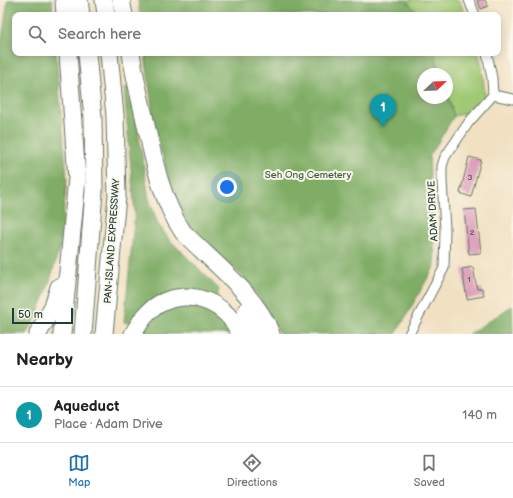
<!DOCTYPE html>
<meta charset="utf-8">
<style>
body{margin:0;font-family:"Balsamiq Sans",sans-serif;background:#f6f6f6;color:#222}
.compass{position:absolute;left:417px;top:68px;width:36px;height:36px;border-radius:50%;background:#fff;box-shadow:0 2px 10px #0003;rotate:67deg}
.scale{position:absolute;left:12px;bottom:10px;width:61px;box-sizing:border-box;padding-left:4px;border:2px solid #1f3d34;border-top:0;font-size:11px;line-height:14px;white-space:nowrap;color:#1f3d34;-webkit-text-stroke:3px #fbf7ec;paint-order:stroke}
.you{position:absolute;left:227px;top:187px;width:14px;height:14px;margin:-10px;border:3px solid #fff;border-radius:50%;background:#1a73e8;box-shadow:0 0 0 6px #1a73e833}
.badge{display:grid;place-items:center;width:26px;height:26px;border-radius:50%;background:#1f6fb2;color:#fff;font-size:13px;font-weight:700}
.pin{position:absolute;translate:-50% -33px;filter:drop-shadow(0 1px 2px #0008)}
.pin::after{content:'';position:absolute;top:21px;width:14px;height:12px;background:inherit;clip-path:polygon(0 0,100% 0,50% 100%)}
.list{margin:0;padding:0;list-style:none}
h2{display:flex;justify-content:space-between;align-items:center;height:52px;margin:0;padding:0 16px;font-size:17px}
h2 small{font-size:13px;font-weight:400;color:#767676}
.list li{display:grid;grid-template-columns:26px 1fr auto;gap:12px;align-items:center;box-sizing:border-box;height:56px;padding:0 16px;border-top:1px solid #e0e0e0}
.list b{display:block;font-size:15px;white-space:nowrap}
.list p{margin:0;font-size:13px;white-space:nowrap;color:#767676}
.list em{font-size:13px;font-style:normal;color:#767676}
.icon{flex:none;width:22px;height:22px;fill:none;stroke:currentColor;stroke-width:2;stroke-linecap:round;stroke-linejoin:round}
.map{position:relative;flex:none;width:513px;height:334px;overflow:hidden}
.search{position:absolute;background:#fff;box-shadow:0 2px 10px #0003;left:12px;right:12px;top:12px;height:44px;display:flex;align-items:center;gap:10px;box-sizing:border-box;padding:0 14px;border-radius:8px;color:#767676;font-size:15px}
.sheet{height:108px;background:#fff}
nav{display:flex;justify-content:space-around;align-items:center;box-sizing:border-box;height:56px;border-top:1px solid #e0e0e0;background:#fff;font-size:11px;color:#767676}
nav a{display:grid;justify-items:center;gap:2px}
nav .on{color:#1f6fb2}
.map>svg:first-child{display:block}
</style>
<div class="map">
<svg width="513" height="334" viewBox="0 0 513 334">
<rect width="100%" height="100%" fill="#fbf7ec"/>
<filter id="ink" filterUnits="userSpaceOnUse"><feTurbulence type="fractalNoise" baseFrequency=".025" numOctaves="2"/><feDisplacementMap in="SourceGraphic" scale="8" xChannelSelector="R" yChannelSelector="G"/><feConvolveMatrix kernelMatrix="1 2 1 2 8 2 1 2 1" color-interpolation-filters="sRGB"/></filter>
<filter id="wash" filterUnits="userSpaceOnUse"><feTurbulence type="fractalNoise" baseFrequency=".012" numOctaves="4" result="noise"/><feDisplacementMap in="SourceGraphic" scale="16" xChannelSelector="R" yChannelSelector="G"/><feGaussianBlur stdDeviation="0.9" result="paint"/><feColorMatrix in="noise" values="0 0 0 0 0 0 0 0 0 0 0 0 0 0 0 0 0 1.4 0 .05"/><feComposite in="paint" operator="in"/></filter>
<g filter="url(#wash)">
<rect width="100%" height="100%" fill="#f1e1c2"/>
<g fill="#a1c975" stroke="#608354">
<path d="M406 0H459L465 15H419Z"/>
<path d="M434 53H478L482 67 485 97 471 112 454 116 447 94V74H441Z"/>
</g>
<g fill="#80ad66" stroke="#50754d">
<path d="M8 0H52L53 15H15V53H56L67 179 60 247 47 290 36 317 26 334H0V52Z"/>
<path d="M138 0H406L419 15H140Z"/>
<path d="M145 53H434L441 74H423V98H447V94L454 116 429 157 435 265 396 334H280L261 300 241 275 197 238 185 218 168 176 155 130Z"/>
<path d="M131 87 149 199 158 224 168 238 219 289 217 298 200 293 130 323 124 322 135 214 124 88Z"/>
<path d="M189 306C204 308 225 319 232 334H141L146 324 171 307Z"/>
<path d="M512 306 513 334H469Z"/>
</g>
<g id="blocks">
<g fill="#de9ebb">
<path d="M477 0H485L488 6 481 9Z"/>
<path d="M469 157 481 160 471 197 460 193Z"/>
<path d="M476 209 481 253 469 254 464 210Z"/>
<path d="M473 267 477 289 482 288 484 296 467 299 462 269Z"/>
</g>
</g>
</g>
<g filter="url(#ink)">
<use href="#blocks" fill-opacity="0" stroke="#687666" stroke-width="1"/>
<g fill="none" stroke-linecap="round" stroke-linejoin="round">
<g stroke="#687666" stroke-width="11">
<g id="minor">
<path d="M469 0 475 15"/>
<path d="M493 95 513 99"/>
<path d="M409 334 444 268 445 229 442 181V166L445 157 469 122 493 95 492 78 487 53"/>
</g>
</g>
<g stroke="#687666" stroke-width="19">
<g id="motorway">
<path d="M64 0 65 15"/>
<path d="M79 0 81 15"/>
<path d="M104 0 106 15"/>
<path d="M121 0 124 15"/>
<path d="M131 53C134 74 139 95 144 116 153 156 160 198 183 232 211 261 257 295 271 334"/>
<path d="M246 311 257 334"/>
<path d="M38 334 53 306 59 287"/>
<path d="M62 334 77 179 68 53"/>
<path d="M83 334 94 190 93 118 87 53"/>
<path d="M104 334 117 196 115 116 109 53"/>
<path d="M133 334C140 322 147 311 159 304 190 287 227 303 240 334"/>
</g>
</g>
<use href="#minor" stroke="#fff" stroke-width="9"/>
<use href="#motorway" stroke="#fff" stroke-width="17"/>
</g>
</g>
<g text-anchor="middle" stroke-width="4" stroke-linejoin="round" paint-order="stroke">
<g font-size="8" fill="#4f5556">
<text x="470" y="180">3</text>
<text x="472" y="235">2</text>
<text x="469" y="282">1</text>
</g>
<g font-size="10" fill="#406044" stroke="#fbf7ec">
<text x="308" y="178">Seh Ong Cemetery</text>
</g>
<g font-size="10" fill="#1f3d34" stroke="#fbf7ec">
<text transform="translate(432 211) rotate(-93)" y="4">ADAM DRIVE</text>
<text transform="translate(111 241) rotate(-86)" y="4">PAN-ISLAND EXPRESSWAY</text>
</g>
</g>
</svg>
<svg class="compass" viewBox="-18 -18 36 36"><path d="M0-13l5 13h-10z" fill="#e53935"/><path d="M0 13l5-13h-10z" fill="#767676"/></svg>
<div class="scale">50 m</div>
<div class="you"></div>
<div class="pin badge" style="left:383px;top:127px;background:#0f9aa8">1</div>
<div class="search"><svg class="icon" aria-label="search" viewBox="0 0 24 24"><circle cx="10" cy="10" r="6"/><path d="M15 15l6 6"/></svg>Search here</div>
</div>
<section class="sheet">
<h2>Nearby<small></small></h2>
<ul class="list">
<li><span class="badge" style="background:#0f9aa8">1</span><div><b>Aqueduct</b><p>Place · Adam Drive</p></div><em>140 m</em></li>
</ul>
</section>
<nav>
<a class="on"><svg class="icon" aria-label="map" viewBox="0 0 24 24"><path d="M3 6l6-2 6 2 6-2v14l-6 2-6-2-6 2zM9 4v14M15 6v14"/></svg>Map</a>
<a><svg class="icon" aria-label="directions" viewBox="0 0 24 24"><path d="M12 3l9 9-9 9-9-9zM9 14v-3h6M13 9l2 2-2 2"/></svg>Directions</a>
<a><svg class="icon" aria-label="saved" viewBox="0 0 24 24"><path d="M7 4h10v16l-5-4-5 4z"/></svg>Saved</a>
</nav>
